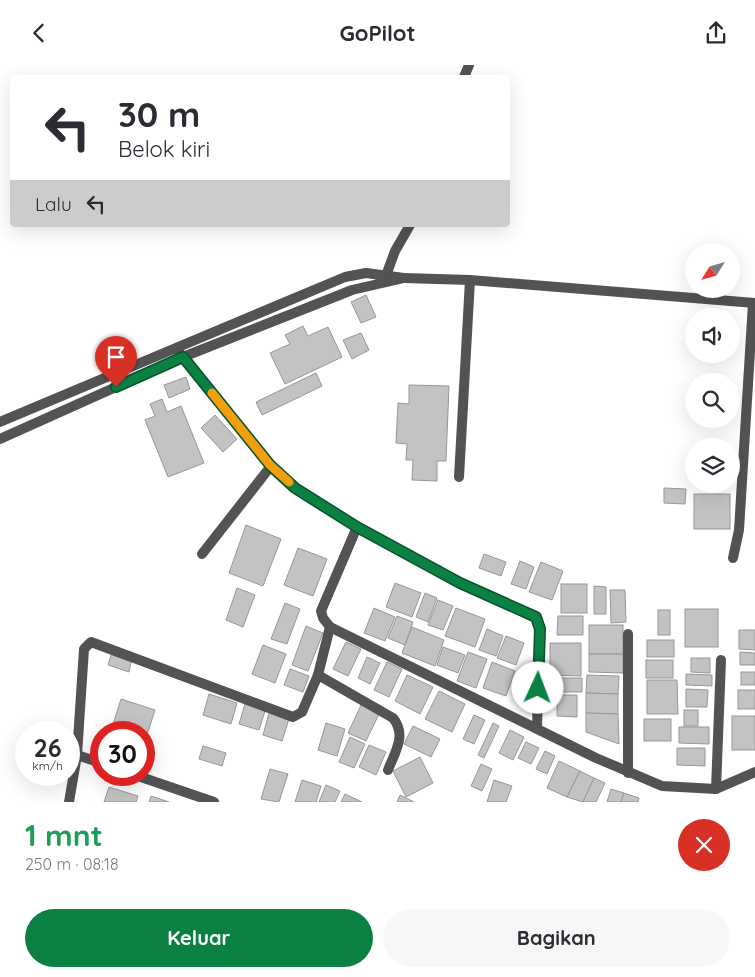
<!DOCTYPE html>
<html lang="id">
<meta charset="utf-8">
<style>
:root{--surface:#fff;--page:#f7f7f7;--text:#2b2b33;--muted:#7c7c81;--accent:#0b8043}
body{margin:0;font-family:Quicksand,sans-serif;background:var(--page);color:var(--text);height:100vh;display:flex;flex-direction:column;font-size:19px;white-space:nowrap}
*{box-sizing:border-box;margin:0}
p{font-size:16px;color:var(--muted)}
.icon{flex:none;width:28px;height:28px;fill:none;stroke:currentColor;stroke-width:2;stroke-linecap:round;stroke-linejoin:round}
.map{position:relative;height:737px;overflow:hidden}
.drawer{display:flex;flex-direction:column;background:var(--surface);flex:1}
.drawer>*{flex:none}
.hud{position:absolute;left:10px;top:10px;width:500px;height:152px;border-radius:5px;box-shadow:0 5px 20px #0002;background:#fff;color:var(--text);overflow:hidden}
.needle{width:32px;rotate:233deg}
.tools{position:absolute;left:685px;top:178px;display:grid;gap:10px}
.tools a{display:grid;place-items:center;width:55px;height:55px;border-radius:50%;background:var(--surface);box-shadow:0 5px 20px #0002;font-size:25px}
.speed{position:absolute;left:15px;top:656px;display:flex;gap:10px;font-size:25px;font-weight:700;text-align:center}
.speed>*{display:grid;place-content:center;width:65px;height:65px;border-radius:50%;background:var(--surface);box-shadow:0 5px 20px #0002;line-height:1}
.speed small{font-size:12px;font-weight:400}
.speed .limit{border:8px solid #d22;background:#fff;color:#111}
.pin{position:absolute;display:grid;place-items:center;width:42px;height:42px;color:#fff;margin:-51px -21px;border-radius:50% 50% 50% 0;rotate:-45deg;box-shadow:0 0 5px #0007}
.pin .icon{rotate:45deg}
.me{position:absolute;width:55px;margin:-28px;rotate:2deg;stroke-linejoin:round;filter:drop-shadow(0 0 4px #0008)}
.turn{display:flex;align-items:center;gap:18px;height:105px;padding:0 25px;font-size:22px}
.turn .icon{width:65px;height:65px;stroke-width:2.5}
.turn b{display:block;font-size:35px;line-height:42px}
.then{display:flex;align-items:center;height:48px;padding:0 25px;background:#0003;gap:10px;font-size:19px}
.round{display:grid;place-items:center;flex:none;width:52px;height:52px;border-radius:26px;background:var(--page)}
.headline{display:flex;align-items:center;justify-content:space-between;height:85px;padding:0 25px}
h1{font-size:30px;font-weight:800;line-height:38px;color:#1e9e55}
.cta{display:flex;gap:10px;margin-top:auto;padding:10px 25px}
.cta a{flex:1;height:58px;border-radius:30px;background:var(--accent);color:#fff;font-size:20px;font-weight:800;line-height:58px;text-align:center}
.cta a+a{background:var(--page);color:var(--text)}
header{display:flex;justify-content:space-between;align-items:center;height:65px;padding:0 25px;background:var(--surface);font-size:22px;font-weight:800}
.map>svg:first-child{display:block}
.building{fill:#c3c3c3;stroke:#979797}
.lines{fill:none;stroke-linecap:round;stroke-linejoin:round}
.lane{stroke:#535353;stroke-width:10}
.street{stroke:#535353;stroke-width:10}
.route-casing{stroke:#07532c;stroke-width:12}
.route{stroke:#0b8043;stroke-width:9}
.slow{stroke:#f59e0b;stroke-width:9}
</style>
<header><svg class="icon" aria-label="back" viewBox="0 0 24 24"><path d="M15 5l-7 7 7 7"/></svg>GoPilot<svg class="icon" aria-label="share" viewBox="0 0 24 24"><path d="M12 15V3M7 8l5-5 5 5M5 13v7h14v-7"/></svg></header>
<div class="map">
<svg width="755" height="737" viewBox="0 0 755 737">
<rect width="100%" height="100%" fill="#fff"/>
<g class="building">
<path d="M366,230L376,252L361,258L351,237Z"/>
<path d="M303,261L308,271L328,262L342,292L285,319L270,288L290,279L285,270Z"/>
<path d="M361,268L369,285L352,294L343,275Z"/>
<path d="M316,308L322,321L262,350L256,337Z"/>
<path d="M186,312L190,324L169,333L164,320Z"/>
<path d="M409,320L449,321L446,396H437V416L412,415L413,395H406L407,379L396,378L398,338L409,339Z"/>
<path d="M162,334L167,347L181,341L204,398L168,412L145,355L155,351L150,339Z"/>
<path d="M215,350L237,374L223,387L201,363Z"/>
<path d="M664,423L686,424L685,439L664,438Z"/>
<rect x="694" y="429" width="36" height="35"/>
<path d="M246,460L281,474L263,521L229,508Z"/>
<path d="M298,483L327,494L313,531L284,520Z"/>
<path d="M484,489L506,497L501,511L479,503Z"/>
<path d="M520,496L534,502L526,524L511,519Z"/>
<path d="M541,497L563,506L552,535L529,527Z"/>
<path d="M395,518L421,528L412,552L386,542Z"/>
<rect x="561" y="519" width="26" height="29"/>
<path d="M594,521L606,522V549H594Z"/>
<path d="M237,523L255,530L243,562L226,555Z"/>
<path d="M610,525H625L626,557L611,558Z"/>
<path d="M425,528L437,533L428,557L416,552Z"/>
<path d="M438,535L453,541L443,565L428,560Z"/>
<path d="M285,538L300,544L287,579L271,574Z"/>
<path d="M374,543L395,552L385,576L364,568Z"/>
<path d="M456,543L485,554L475,582L445,571Z"/>
<rect x="685" y="544" width="33" height="38"/>
<rect x="658" y="545" width="12" height="25"/>
<path d="M397,551L413,557L405,580L388,573Z"/>
<path d="M558,551H583V570H557Z"/>
<rect x="589" y="560" width="34" height="29"/>
<path d="M306,561L323,568L308,606L292,600Z"/>
<path d="M412,562L444,575L435,601L402,588Z"/>
<path d="M487,564L503,571L496,591L479,585Z"/>
<path d="M739,565H755V585L739,584Z"/>
<path d="M506,571L524,578L516,600L497,593Z"/>
<rect x="647" y="575" width="27" height="17"/>
<path d="M346,577L361,584L348,611L333,604Z"/>
<path d="M550,578H581V611L550,610Z"/>
<path d="M263,580L286,589L275,618L252,609Z"/>
<path d="M443,582L465,590L458,608L437,600Z"/>
<path d="M112,587L132,593L129,607L108,600Z"/>
<path d="M468,587L487,594L476,623L457,616Z"/>
<path d="M740,587L755,588V600H740Z"/>
<path d="M589,589H623V608L589,607Z"/>
<path d="M367,592L380,598L370,619L358,613Z"/>
<path d="M691,593H710V608L691,607Z"/>
<rect x="646" y="595" width="27" height="18"/>
<path d="M387,597L402,604L389,632L374,625Z"/>
<path d="M492,597L515,606L506,631L483,623Z"/>
<path d="M290,604L309,611L303,627L284,620Z"/>
<rect x="741" y="607" width="14" height="13"/>
<path d="M686,609L712,610V621L686,620Z"/>
<path d="M407,610L433,622L420,649L395,636Z"/>
<path d="M587,610L619,611L618,629L586,628Z"/>
<path d="M552,613H582V627H551Z"/>
<path d="M647,615H677L678,649H647Z"/>
<path d="M686,624L708,625L707,642H686Z"/>
<rect x="738" y="625" width="17" height="19"/>
<path d="M439,626L465,639L452,667L425,654Z"/>
<path d="M586,628L618,629V649L586,648Z"/>
<path d="M209,629L237,638L231,659L203,650Z"/>
<path d="M557,630H577V652L557,651Z"/>
<path d="M121,634L155,645L145,676L144,668L111,666Z"/>
<path d="M362,638L380,647L366,676L348,668Z"/>
<path d="M245,639L265,646L259,665L239,659Z"/>
<rect x="684" y="645" width="14" height="16"/>
<path d="M269,648L289,654L282,676L263,670Z"/>
<path d="M586,648L618,649L619,679L586,667Z"/>
<path d="M474,650L485,655L474,679L463,674Z"/>
<rect x="732" y="651" width="23" height="34"/>
<rect x="644" y="654" width="27" height="22"/>
<path d="M326,658L345,664L337,691L318,685Z"/>
<path d="M493,658L499,661L484,693L478,690Z"/>
<path d="M413,661L440,674L431,692L404,679Z"/>
<path d="M679,662H709V679L679,678Z"/>
<path d="M510,665L524,672L513,695L499,688Z"/>
<path d="M350,672L365,679L354,703L339,697Z"/>
<path d="M526,677L539,683L531,699L518,693Z"/>
<path d="M369,680L386,687L376,710L359,702Z"/>
<path d="M203,681L226,688L222,701L199,694Z"/>
<path d="M677,683H705V701L677,700Z"/>
<path d="M545,686L555,691L547,709L536,704Z"/>
<path d="M420,692L433,718L406,732L393,706Z"/>
<path d="M559,696L580,706L567,732L547,723Z"/>
<path d="M481,699L492,704L482,726L471,721Z"/>
<path d="M270,704L288,709L279,737L261,734Z"/>
<path d="M580,706L594,713L583,737L567,732Z"/>
<path d="M594,713L605,718L596,737H583Z"/>
<path d="M302,715L321,721L316,737H295Z"/>
<path d="M494,715L512,721L506,737H487Z"/>
<path d="M326,720L340,726L335,737H319Z"/>
<path d="M109,722L138,731L136,737H104Z"/>
<path d="M611,724L624,728L621,737H607Z"/>
<path d="M624,728L639,733L638,737H621Z"/>
<path d="M345,729L362,737H341Z"/>
<path d="M400,730L414,737H397Z"/>
<path d="M151,731L169,737H149Z"/>
</g>
<g class="lines">
<g class="lane">
<path d="M464,12L469,0"/>
<path d="M384,216L395,186L410,160"/>
</g>
<g class="street">
<path d="M404,213L470,215L755,238"/>
<path d="M179,287L271,401L295,423L357,462L460,518L536,553L540,564L537,662"/>
<path d="M0,357L345,212L366,208L404,213L352,225L183,292L0,374"/>
<path d="M459,412L470,215"/>
<path d="M202,489L271,401"/>
<path d="M733,493L739,465L753,238"/>
<path d="M330,562L323,553L321,546L357,462"/>
<path d="M628,569V708"/>
<path d="M77,690L101,698"/>
<path d="M388,705C395,687 407,670 393,653L318,610L330,562L596,693L662,721L716,724L755,707"/>
<path d="M135,710L214,737"/>
<path d="M716,724L721,595"/>
<path d="M69,737L77,690L84,584L91,577L293,652L302,647L318,610"/>
</g>
</g>
<g class="lines">
<defs>
<path id="route" d="M116,322L183,292L270,400L295,423L357,462L460,518L536,552L540,564L538,623"/>
</defs>
<use href="#route" class="route-casing"/>
<use href="#route" class="route"/>
<path class="slow" d="M212,328L270,400L289,417"/>
</g>
</svg>
<div class="tools">
<a><svg class="needle" viewBox="-14 -14 28 28"><path d="M0-13l5 13h-10z" fill="#e53935"/><path d="M0 13l5-13h-10z" fill="#7c7c81"/></svg></a>
<a><svg class="icon" aria-label="sound" viewBox="0 0 24 24"><path d="M4 9h4l5-4v14l-5-4H4zM17 9q2 3 0 6"/></svg></a>
<a><svg class="icon" aria-label="search" viewBox="0 0 24 24"><circle cx="10" cy="10" r="6"/><path d="M15 15l6 6"/></svg></a>
<a><svg class="icon" aria-label="layers" viewBox="0 0 24 24"><path d="M12 4l9 5-9 5-9-5zM3 14l9 5 9-5"/></svg></a>
</div>
<div class="speed"><div>26<small>km/h</small></div><div class="limit">30</div></div>
<div class="pin" style="left:116px;top:322px;background:#d93025"><svg class="icon" aria-label="arrive" viewBox="0 0 24 24"><path d="M6 21V4h12l-3 4 3 4H6"/></svg></div>
<svg class="me" style="left:538px;top:623px" viewBox="-20 -20 40 40"><circle r="19" fill="#fff"/><path d="M0-13L10 11 0 6-10 11z" fill="#0b8043"/></svg>
<div class="hud">
<div class="turn"><svg class="icon" aria-label="left" viewBox="0 0 24 24"><path d="M17 20v-9H6M10 6l-5 5 5 5"/></svg><div><b>30 m</b>Belok kiri</div></div>
<div class="then">Lalu<svg class="icon" aria-label="left" viewBox="0 0 24 24"><path d="M17 20v-9H6M10 6l-5 5 5 5"/></svg></div>
</div>
</div>
<section class="drawer">
<div class="headline"><div><h1>1 mnt</h1><p>250 m · 08:18</p></div><a class="round" style="background:#d93025;color:#fff"><svg class="icon" aria-label="close" viewBox="0 0 24 24"><path d="M6 6l12 12M18 6L6 18"/></svg></a></div>
<div class="cta"><a>Keluar</a><a>Bagikan</a></div>
</section>
